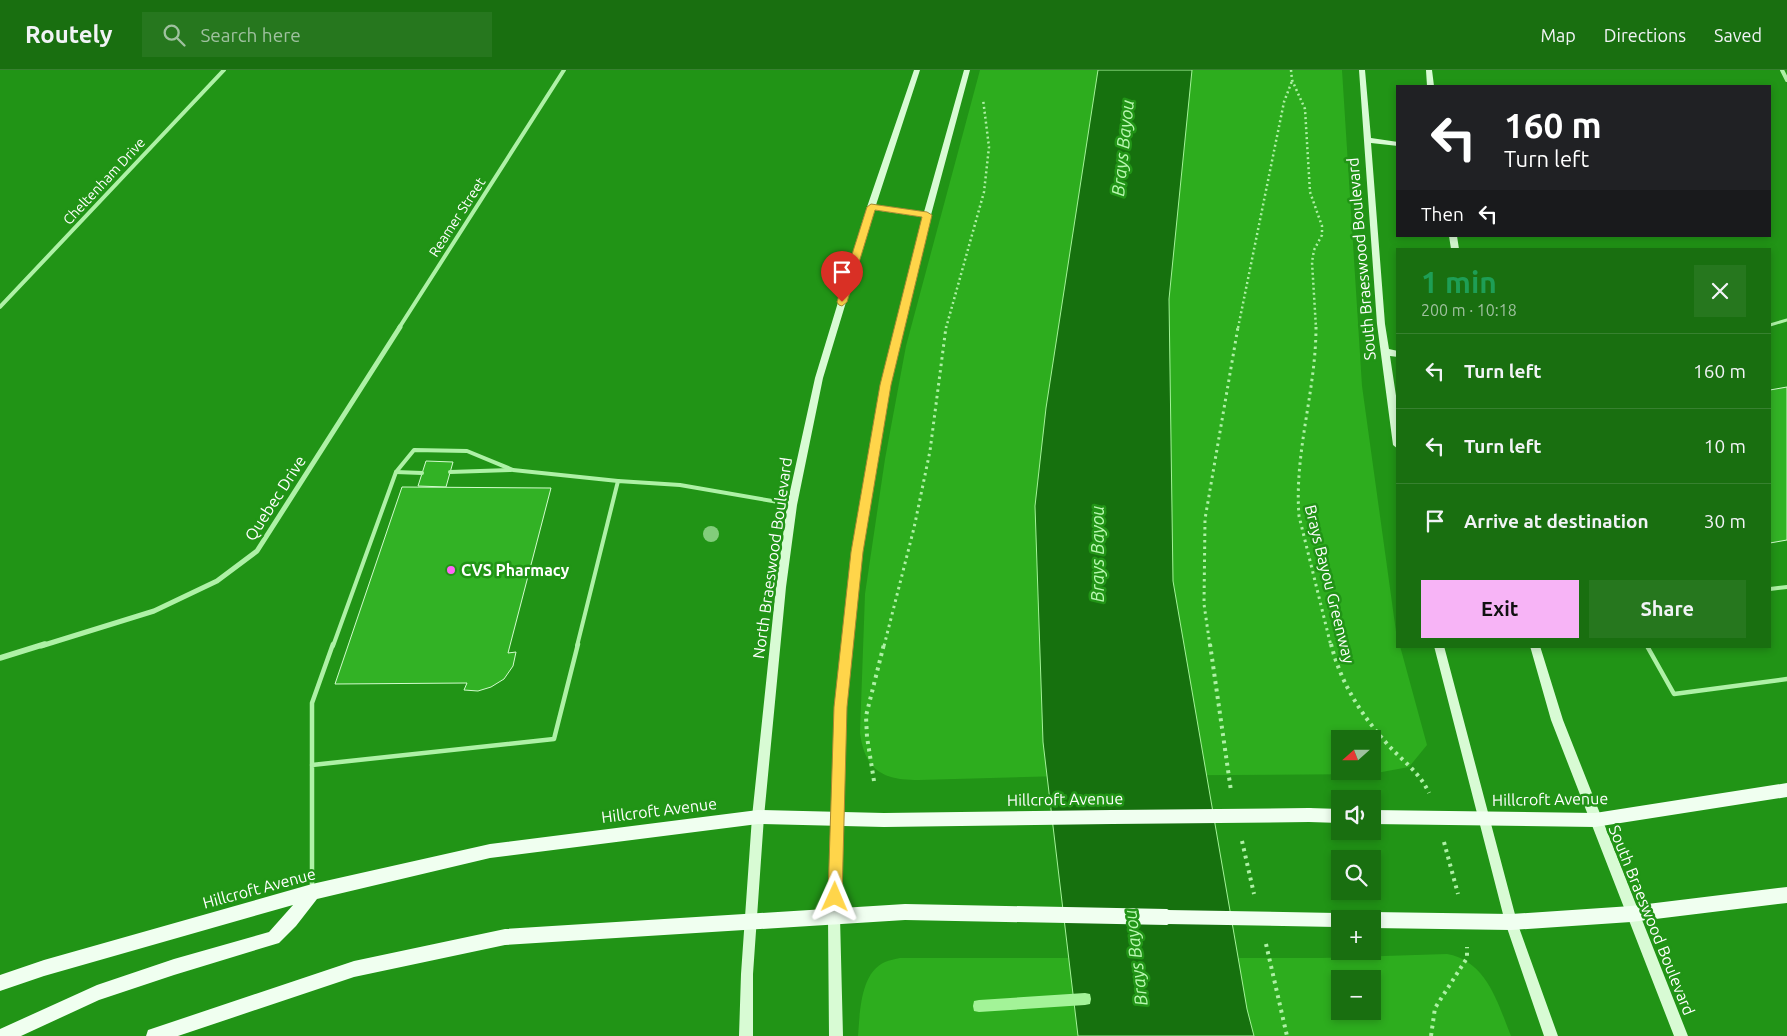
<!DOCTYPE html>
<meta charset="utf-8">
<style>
:root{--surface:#196f10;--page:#26771e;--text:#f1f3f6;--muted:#9fc19f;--line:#378130;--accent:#f7b4f6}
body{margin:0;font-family:Ubuntu,sans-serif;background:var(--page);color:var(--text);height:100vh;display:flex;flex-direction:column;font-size:19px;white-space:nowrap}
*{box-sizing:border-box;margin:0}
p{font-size:16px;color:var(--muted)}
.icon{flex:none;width:28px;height:28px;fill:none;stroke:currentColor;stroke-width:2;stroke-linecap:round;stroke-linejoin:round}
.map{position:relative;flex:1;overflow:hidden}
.panel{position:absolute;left:1396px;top:178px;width:375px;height:400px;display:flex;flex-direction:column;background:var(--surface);border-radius:0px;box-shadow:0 2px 8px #0003}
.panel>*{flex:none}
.guide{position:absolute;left:1396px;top:15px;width:375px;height:152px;border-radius:0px;box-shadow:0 2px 8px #0003;background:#202124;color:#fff;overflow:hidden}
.needle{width:32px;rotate:249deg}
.fabs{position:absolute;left:1331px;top:660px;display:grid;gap:10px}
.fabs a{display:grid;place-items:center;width:50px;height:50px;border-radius:0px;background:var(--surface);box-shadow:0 2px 8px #0003;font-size:25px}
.pin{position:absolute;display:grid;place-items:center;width:42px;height:42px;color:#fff;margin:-51px -21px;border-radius:50% 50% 50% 0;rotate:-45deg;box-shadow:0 0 5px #0007}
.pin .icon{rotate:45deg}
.me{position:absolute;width:55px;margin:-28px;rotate:1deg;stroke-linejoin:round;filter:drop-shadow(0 0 4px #0008)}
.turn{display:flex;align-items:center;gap:18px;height:105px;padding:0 25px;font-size:22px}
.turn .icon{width:65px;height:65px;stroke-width:2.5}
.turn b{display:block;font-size:35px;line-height:42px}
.then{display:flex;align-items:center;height:48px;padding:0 25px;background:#0003;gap:10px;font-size:19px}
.round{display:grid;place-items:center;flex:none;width:52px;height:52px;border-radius:0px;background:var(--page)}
.overview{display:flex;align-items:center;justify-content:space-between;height:85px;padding:0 25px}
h1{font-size:30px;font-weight:600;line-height:38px;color:#1e9e55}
.button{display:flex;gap:10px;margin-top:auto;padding:10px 25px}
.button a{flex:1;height:58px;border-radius:0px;background:var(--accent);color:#111;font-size:20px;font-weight:600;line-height:58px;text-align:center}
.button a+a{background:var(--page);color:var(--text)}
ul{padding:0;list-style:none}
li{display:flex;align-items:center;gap:15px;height:75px;padding:0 25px;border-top:1px solid var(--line)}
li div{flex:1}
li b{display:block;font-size:19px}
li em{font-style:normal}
header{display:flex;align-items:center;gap:30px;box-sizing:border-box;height:70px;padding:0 25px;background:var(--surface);border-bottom:1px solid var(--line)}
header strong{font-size:24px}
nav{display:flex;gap:28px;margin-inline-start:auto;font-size:18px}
.search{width:350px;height:45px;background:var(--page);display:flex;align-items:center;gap:12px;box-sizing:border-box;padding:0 18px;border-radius:0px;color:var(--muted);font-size:19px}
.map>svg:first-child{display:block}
.green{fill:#2dad1e;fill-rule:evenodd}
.water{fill:#16710e;stroke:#a3f398}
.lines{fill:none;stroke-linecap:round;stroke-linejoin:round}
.stream{fill:#a3f398;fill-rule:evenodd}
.building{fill:#32b225;stroke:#d2fccd}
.path-far2{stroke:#aef1a6;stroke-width:2.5;stroke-dasharray:2 3;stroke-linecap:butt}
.path-far1{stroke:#aef1a6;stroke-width:3;stroke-dasharray:2.5 4;stroke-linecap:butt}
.path{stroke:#aef1a6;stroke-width:4;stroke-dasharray:3 4.5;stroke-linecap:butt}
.service-far2{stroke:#aef1a6;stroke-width:3}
.service-far1{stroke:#aef1a6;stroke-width:4}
.service{stroke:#aef1a6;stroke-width:4.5}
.minor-far2{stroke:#aef1a6;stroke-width:4}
.minor-far1{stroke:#aef1a6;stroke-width:5}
.minor{stroke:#aef1a6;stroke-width:5.5}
.secondary{fill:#d8fbd4;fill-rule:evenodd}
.primary{fill:#f0fff0;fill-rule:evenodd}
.primary-bridge{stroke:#f0fff0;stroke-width:14}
.tree{fill:#82cd7b}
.route{fill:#ffd54a;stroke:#a68a30}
.poi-dot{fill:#ff66f6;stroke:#219416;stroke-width:2}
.labels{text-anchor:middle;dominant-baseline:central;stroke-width:5;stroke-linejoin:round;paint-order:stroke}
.far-street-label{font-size:14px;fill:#fff;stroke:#219416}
.street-label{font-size:16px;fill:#fff;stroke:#219416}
.poi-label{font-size:16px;font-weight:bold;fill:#fff;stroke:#219416;text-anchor:start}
.water-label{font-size:18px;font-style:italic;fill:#baf8b2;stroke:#219416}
</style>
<header>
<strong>Routely</strong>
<div class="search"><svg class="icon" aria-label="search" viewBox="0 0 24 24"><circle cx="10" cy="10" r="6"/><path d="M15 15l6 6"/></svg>Search here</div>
<nav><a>Map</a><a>Directions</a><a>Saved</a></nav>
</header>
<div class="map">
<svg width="1787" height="966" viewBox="0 0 1787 966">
<rect width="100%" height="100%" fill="#219416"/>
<g class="green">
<path d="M980,0H1342L1362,316L1398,576H1400L1427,675L1409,697L1371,704L1062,706L919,710C883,710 865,701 860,663L865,524L885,389L906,276ZM1340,669H1372V701H1340Z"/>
<path d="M1447,884C1487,891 1498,934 1511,966H858C860,943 860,903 885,892C889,890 896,889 900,888H1321ZM1340,909H1372V941H1340Z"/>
</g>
<path class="water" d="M1098,0H1192L1169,229L1173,511L1247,939L1254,966H1078L1043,672L1035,436L1046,338Z"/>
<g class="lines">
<path class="stream" d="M1085,923L1090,924L1091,929L1090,934L1085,935L979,942L974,941L973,936L974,931L979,930Z"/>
</g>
<g class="building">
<path d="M1787,317V470L1770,473V320Z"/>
<path d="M426,391L453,392L446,417L418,416Z"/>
<path d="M402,417L551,418L508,583L516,582L513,596L504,609L491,617L478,621L464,620L467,613L335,614Z"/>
</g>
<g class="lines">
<g class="path-far2">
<path d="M1291,0L1292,10L1305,39L1310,122L1322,156V165L1314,180L1312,192L1316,258"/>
<path d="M946,258L984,122L989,77L983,29"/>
<path d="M1238,258L1284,32L1292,11"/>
</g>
<g class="path-far1">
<path d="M1316,257C1316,321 1294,382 1299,446L1331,576"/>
<path d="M884,576L914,458L930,381L946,257"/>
<path d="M1210,576L1204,534L1205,449L1238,257"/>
</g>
<g class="path">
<path d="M1210,574L1231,721"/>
<path d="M1331,574C1341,614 1362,646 1389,676C1404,692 1420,703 1429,723"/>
<path d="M874,711L867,667L866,646L884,574"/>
<path d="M1242,771L1254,824"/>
<path d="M1444,772L1458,824"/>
<path d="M1266,874L1287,966"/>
<path d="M1431,966L1435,938L1467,888V877"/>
</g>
<path class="service-far2" d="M1770,255L1787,250"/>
<g class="service-far1">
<path d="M396,402L422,403"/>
<path d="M450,402L511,400"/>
<path d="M1770,519L1787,517"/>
<path d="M333,576L396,402L414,380L467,381L513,400L618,411"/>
<path d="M577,576L618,411L680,415L790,434"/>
</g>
<g class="service">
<path d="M1647,576L1674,624L1787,609"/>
<path d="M312,695V633L333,574"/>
<path d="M312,818V695L554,669L578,574"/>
</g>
<g class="minor-far2">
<path d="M1782,0L1787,10"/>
<path d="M0,237L224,0"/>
<path d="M399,258L564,0"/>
</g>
<path class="minor-far1" d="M41,576L154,541L217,511L257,481L400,257"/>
<path class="minor" d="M0,588L45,574"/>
<g class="secondary">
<path d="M914,0H920L876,135L924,142L964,0H970L931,145L890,315L862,482L845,637L840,847L843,966H829L828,847L835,637L852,482L882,315L923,147L874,140L823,308L797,435L786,517L764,747L753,904V966H739L741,904L752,747L776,517L787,435L815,308L867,137Z"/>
<path d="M1359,0H1365L1371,68L1398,72V76L1371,73L1385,254L1389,279L1398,281V287L1390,286L1398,339V379L1393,375L1377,254Z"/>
<path d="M1426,0H1432L1434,16H1427Z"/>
<path d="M1449,166H1457L1459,179H1451Z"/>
<path d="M1434,576H1444L1517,852L1558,966H1544L1505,852Z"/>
<path d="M1530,576H1540L1563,650L1688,966H1674L1551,650Z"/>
</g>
<g class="primary">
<path d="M1787,713V727L1595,757L1372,754V740L1595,743Z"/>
<path d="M1309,738L1340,739V753L1309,752L1304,750L1302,745L1304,740Z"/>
<path d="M758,740L884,743L1112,740L1117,742L1119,747L1117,752L1112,754L884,757L758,754L490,788L317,829L296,856L279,873L174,905L99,930L21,966H0V959L97,915L174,889L269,862L293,835L44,906L0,921V905L44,890L312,814L490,774Z"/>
<path d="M1787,817V833L1631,852L1511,860L1372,858V849H1365L1367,845L1372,842L1511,844L1631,836Z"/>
<path d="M905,834L1167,839L1172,842L1175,847L1172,852L1167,855L905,850L505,875L354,907L178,966H146L148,960L154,958L354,891L505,859Z"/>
</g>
<g class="primary-bridge">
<path d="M1112,747L1309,745"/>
<path d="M1167,847L1336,850"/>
</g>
</g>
<circle class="tree" cx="711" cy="464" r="8"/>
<path class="route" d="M871,134L927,142L932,145L891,315L863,482L847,637L842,827L840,832L835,834L830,832L828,827L834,637L851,482L880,315L922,147L875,140L847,232L842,236L839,235L837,232L867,137Z"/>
<circle class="poi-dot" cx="451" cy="500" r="5"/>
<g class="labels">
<g class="far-street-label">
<text transform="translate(104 111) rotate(-47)">Cheltenham Drive</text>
<text transform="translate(457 147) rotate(-57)">Reamer Street</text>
</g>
<g class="street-label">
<text transform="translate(1361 189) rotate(-95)">South Braeswood Boulevard</text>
<text transform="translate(275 428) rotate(-57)">Quebec Drive</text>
<text transform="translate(772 488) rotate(-82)">North Braeswood Boulevard</text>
<text transform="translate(1330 514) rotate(76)">Brays Bayou Greenway</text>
<text transform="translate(1065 729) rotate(-1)">Hillcroft Avenue</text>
<text transform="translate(1550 729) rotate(-1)">Hillcroft Avenue</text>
<text transform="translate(659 740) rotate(-7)">Hillcroft Avenue</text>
<text transform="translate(259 818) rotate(-15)">Hillcroft Avenue</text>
<text transform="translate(1652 850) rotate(68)">South Braeswood Boulevard</text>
</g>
<g class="poi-label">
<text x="461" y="500">CVS Pharmacy</text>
</g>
<g class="water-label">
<text transform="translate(1122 78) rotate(-84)">Brays Bayou</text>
<text transform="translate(1097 484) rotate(-90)">Brays Bayou</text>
<text transform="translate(1135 888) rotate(-97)">Brays Bayou</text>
</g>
</g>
</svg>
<div class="fabs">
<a><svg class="needle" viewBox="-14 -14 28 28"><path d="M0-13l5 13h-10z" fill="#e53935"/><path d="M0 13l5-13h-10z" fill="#9fc19f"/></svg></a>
<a><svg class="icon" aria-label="sound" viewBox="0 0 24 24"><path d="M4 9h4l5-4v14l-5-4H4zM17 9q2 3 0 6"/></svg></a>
<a><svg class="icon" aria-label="search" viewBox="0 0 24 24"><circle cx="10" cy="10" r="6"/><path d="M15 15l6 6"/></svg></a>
<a>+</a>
<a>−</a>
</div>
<div class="pin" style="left:842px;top:232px;background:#d93025"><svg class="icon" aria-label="arrive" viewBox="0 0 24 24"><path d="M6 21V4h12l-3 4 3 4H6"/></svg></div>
<svg class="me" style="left:835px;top:827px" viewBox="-20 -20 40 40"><path d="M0-17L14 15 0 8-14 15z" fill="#ffd54a" stroke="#fff" stroke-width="4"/></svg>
<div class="guide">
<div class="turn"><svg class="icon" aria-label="left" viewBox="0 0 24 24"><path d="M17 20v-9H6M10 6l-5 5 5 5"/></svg><div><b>160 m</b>Turn left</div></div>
<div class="then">Then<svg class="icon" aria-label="left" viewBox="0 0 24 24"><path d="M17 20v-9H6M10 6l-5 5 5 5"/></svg></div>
</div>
<section class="panel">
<div class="overview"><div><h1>1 min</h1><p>200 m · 10:18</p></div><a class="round"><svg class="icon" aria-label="close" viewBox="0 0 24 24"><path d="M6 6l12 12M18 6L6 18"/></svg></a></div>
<ul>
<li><svg class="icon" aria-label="left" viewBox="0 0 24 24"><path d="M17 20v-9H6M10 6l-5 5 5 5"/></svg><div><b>Turn left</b></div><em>160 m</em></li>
<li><svg class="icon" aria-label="left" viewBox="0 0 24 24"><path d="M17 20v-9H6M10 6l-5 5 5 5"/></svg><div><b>Turn left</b></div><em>10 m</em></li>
<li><svg class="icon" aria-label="arrive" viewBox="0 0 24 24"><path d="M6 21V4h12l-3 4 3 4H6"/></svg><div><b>Arrive at destination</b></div><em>30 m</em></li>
</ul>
<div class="button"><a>Exit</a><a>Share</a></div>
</section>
</div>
